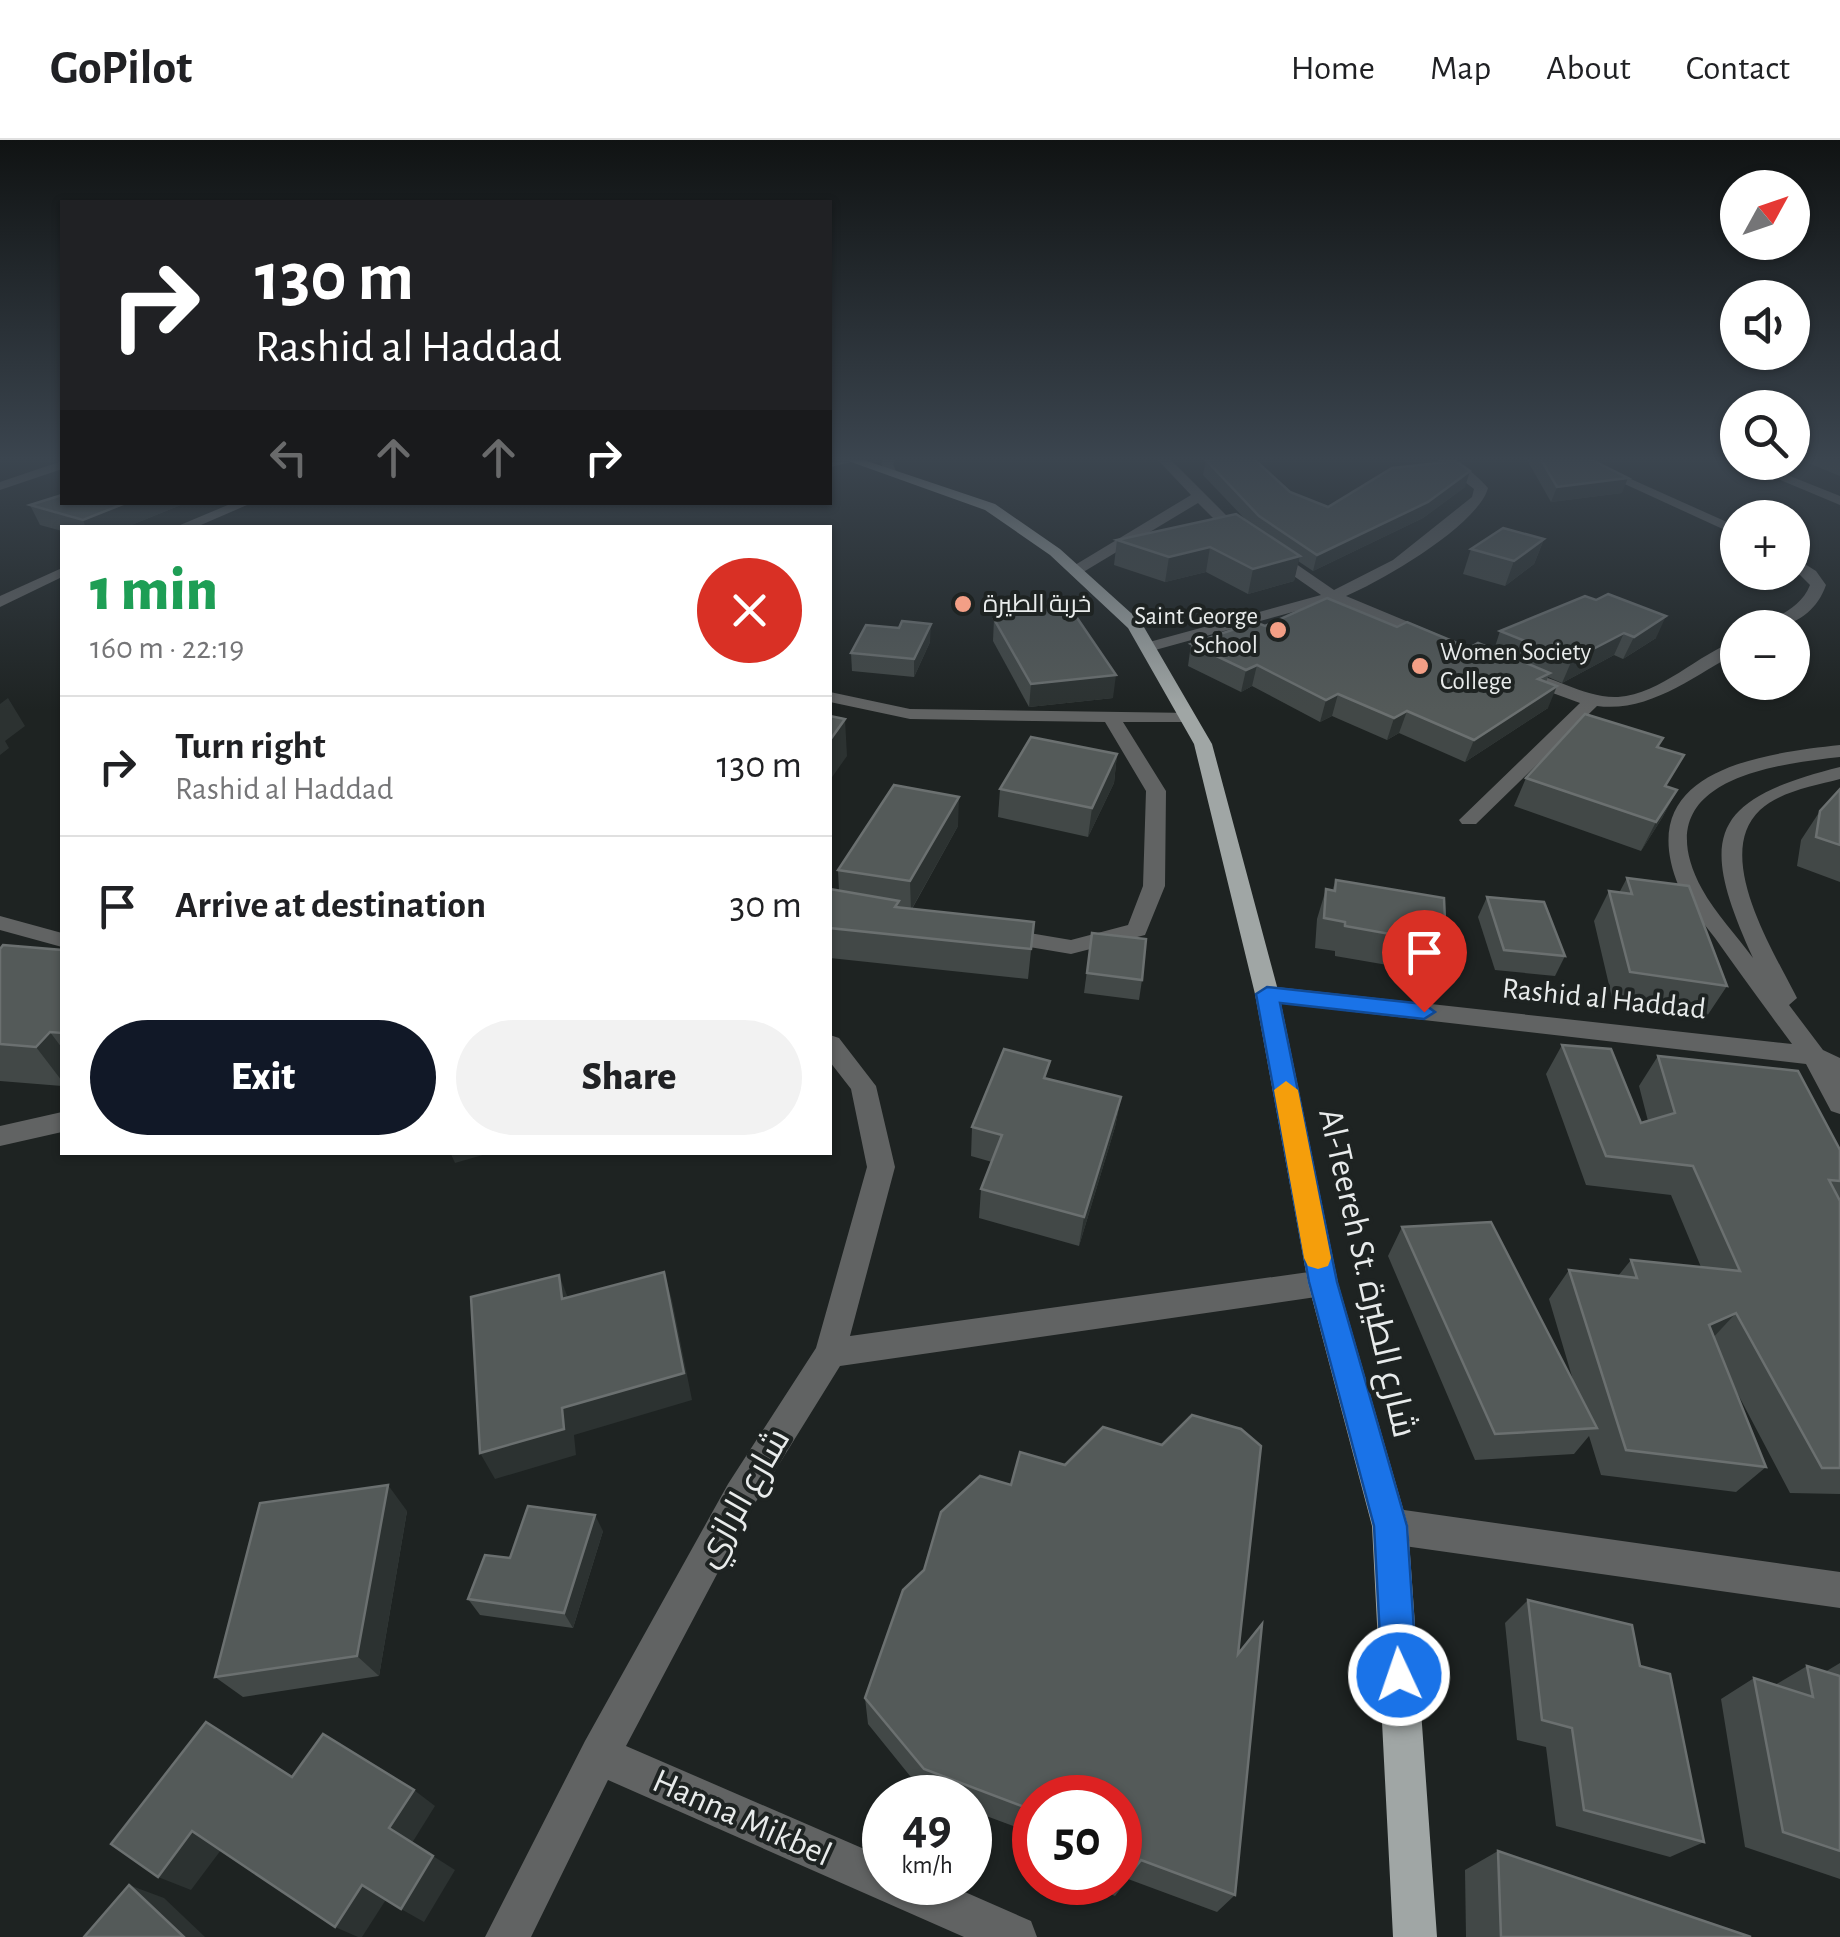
<!DOCTYPE html>
<meta charset="utf-8">
<style>
:root{--surface:#fff;--page:#f2f2f2;--text:#202124;--muted:#757577;--line:#e0e0e0;--accent:#111827}
body{margin:0;font-family:"Alegreya Sans",Cairo,sans-serif;background:var(--page);color:var(--text);height:100vh;display:flex;flex-direction:column;font-size:38px;white-space:nowrap}
*{box-sizing:border-box;margin:0}
p{font-size:32px;color:var(--muted)}
.icon{flex:none;width:55px;height:55px;fill:none;stroke:currentColor;stroke-width:2;stroke-linecap:round;stroke-linejoin:round}
.map{position:relative;flex:1;overflow:hidden}
.panel{position:absolute;left:60px;top:385px;width:772px;height:630px;display:flex;flex-direction:column;background:var(--surface);border-radius:0px;box-shadow:0 2px 8px #0004}
.panel>*{flex:none}
.guide{position:absolute;left:60px;top:60px;width:772px;height:305px;border-radius:0px;box-shadow:0 2px 8px #0004;background:#202124;color:#fff;overflow:hidden}
.needle{width:65px;rotate:50deg}
.buttons{position:absolute;left:1720px;top:30px;display:grid;gap:20px}
.buttons a{display:grid;place-items:center;width:90px;height:90px;border-radius:50%;background:var(--surface);box-shadow:0 2px 8px #0004;font-size:50px}
.speed{position:absolute;left:862px;top:1635px;display:flex;gap:20px;font-size:50px;font-weight:700;text-align:center}
.speed>*{display:grid;place-content:center;width:130px;height:130px;border-radius:50%;background:var(--surface);box-shadow:0 2px 8px #0004;line-height:1}
.speed small{font-size:25px;font-weight:400}
.speed .limit{border:15px solid #d22;background:#fff;color:#111}
.pin{position:absolute;display:grid;place-items:center;width:85px;height:85px;color:#fff;margin:-102px -42px;border-radius:50% 50% 50% 0;rotate:-45deg;box-shadow:0 0 10px #0007}
.pin .icon{rotate:45deg}
.me{position:absolute;width:110px;margin:-55px;rotate:357deg;stroke-linejoin:round;filter:drop-shadow(0 0 8px #0008)}
.turn{display:flex;align-items:center;gap:35px;height:210px;padding:0 30px;font-size:45px}
.turn .icon{width:130px;height:130px;stroke-width:2.5}
.turn b{display:block;font-size:70px;line-height:85px}
.lanes{display:flex;align-items:center;height:95px;padding:0 30px;background:#0003;justify-content:center;gap:50px;direction:ltr}
.lanes .off{opacity:.35}
.round{display:grid;place-items:center;flex:none;width:105px;height:105px;border-radius:52px;background:var(--page)}
.overview{display:flex;align-items:center;justify-content:space-between;height:170px;padding:0 30px}
h1{font-size:60px;font-weight:800;line-height:75px;color:#1e9e55}
.primary-button{display:flex;gap:20px;margin-top:auto;padding:20px 30px}
.primary-button a{flex:1;height:115px;border-radius:60px;background:var(--accent);color:#fff;font-size:40px;font-weight:800;line-height:115px;text-align:center}
.primary-button a+a{background:var(--page);color:var(--text)}
ul{padding:0;list-style:none}
li{display:flex;align-items:center;gap:30px;height:140px;padding:0 30px;border-top:2px solid var(--line)}
li div{flex:1}
li b{display:block;font-size:38px}
li em{font-style:normal}
header{display:flex;align-items:center;gap:60px;box-sizing:border-box;height:140px;padding:0 50px;background:var(--surface);border-bottom:2px solid var(--line)}
header strong{font-size:48px}
nav{display:flex;gap:55px;margin-inline-start:auto;font-size:35px}
.map>svg:first-child{display:block}
.lines{fill:none;stroke-linecap:round;stroke-linejoin:round}
.minor{fill:#616363;fill-rule:evenodd}
.major{fill:#a0a6a5;fill-rule:evenodd}
.wall{fill:#424847}
.shaded-wall{fill:#2c3231}
.building{fill:#545a59;stroke:#6b7070;stroke-width:2.5}
.route{fill:#1a73e8;stroke:#114b97;stroke-width:2.5}
.slow{fill:#f59e0b}
.poi-dot{fill:#f39f86;stroke:#1e2322;stroke-width:4}
.labels{text-anchor:middle;dominant-baseline:central;stroke-width:8;stroke-linejoin:round;paint-order:stroke}
.far-poi-label{font-size:25px;fill:#e8ebeb;stroke:#1e2322;text-anchor:start}
.street-label{font-size:30px;fill:#e8ebeb;stroke:#1e2322}
.near-street-label{font-size:35px;fill:#e8ebeb;stroke:#1e2322}
</style>
<header>
<strong>GoPilot</strong>
<nav><a>Home</a><a>Map</a><a>About</a><a>Contact</a></nav>
</header>
<div class="map">
<svg width="1840" height="1797" viewBox="0 0 1840 1797">
<rect width="100%" height="100%" fill="#1e2322"/>
<g class="lines">
<g class="minor">
<path d="M869,318L830,327V319Z"/>
<path d="M884,318H896L893,324L898,336H890L881,324Z"/>
<path d="M1156,318H1169L1229,378L1334,450L1393,420L1472,357L1474,349L1434,318C1457,318 1473,331 1488,348C1478,385 1382,441 1346,456L1435,493V499H1423L1333,461L1148,512L1140,507L1142,504L1321,455L1219,384L1198,363L1080,434H1070V428L1191,355Z"/>
<path d="M1568,318H1584L1738,387V396Z"/>
<path d="M62,321V329L0,350V342Z"/>
<path d="M1737,322H1755L1840,356V365Z"/>
<path d="M235,362H254L194,388H173Z"/>
<path d="M1792,416L1816,431L1826,445C1816,474 1791,488 1762,488C1780,473 1801,468 1810,445L1792,427Z"/>
<path d="M62,428V437L0,467V456Z"/>
<path d="M1738,500V512C1694,536 1649,573 1597,566L1476,684H1462L1459,680L1580,563L1520,541V533C1545,530 1583,559 1618,557C1662,554 1697,514 1738,500Z"/>
<path d="M830,552L910,569L1193,573V581L1187,582H1123L1166,651L1165,746L1145,795L1071,814L999,802L988,795L999,788L1071,800L1128,785L1143,746L1146,651L1105,582L910,579L830,562Z"/>
<path d="M1840,605V617C1767,625 1644,642 1702,749C1715,773 1737,796 1753,818C1698,697 1708,660 1840,627V639C1814,646 1781,651 1760,670C1712,715 1774,812 1797,858L1789,865L1823,910L1840,918V974L1831,971L1806,924L1267,862L1255,854L1267,846L1792,904C1766,869 1740,833 1715,798C1703,782 1687,765 1679,747C1631,631 1758,614 1840,605Z"/>
<path d="M0,776L62,793V807L0,790Z"/>
<path d="M830,895L839,898L876,946L895,1027L850,1196L1323,1130L1334,1134L1338,1143L1334,1152L1323,1156L840,1226L752,1368L626,1606L885,1718V1742H942L1031,1781L1037,1797H964L608,1640L531,1797H485L585,1601L728,1344L816,1208L867,1027L851,949L830,922Z"/>
<path d="M62,972V992L0,1006V986Z"/>
<path d="M1390,1368L1840,1432V1468L1390,1404L1377,1399L1372,1386L1377,1373Z"/>
</g>
<path class="major" d="M840,318H858L995,364L1060,409L1141,482L1212,604L1279,854L1338,1143L1408,1386L1437,1797H1393L1372,1386L1308,1143L1255,854L1194,604L1128,488L1050,415L985,370Z"/>
</g>
<g class="wall">
<path d="M1526,318H1588L1622,353L1551,362Z"/>
<path d="M1796,318H1840V336Z"/>
<path d="M1206,320L1328,367L1465,347L1423,378L1313,431L1298,421L1294,441L1248,454L1206,432L1165,442L1114,425L1117,400L1244,378L1203,335Z"/>
<path d="M62,362H188L124,388H62V391L40,385L30,365Z"/>
<path d="M1544,399L1534,424L1505,446L1463,434L1471,409Z"/>
<path d="M1585,456L1656,498L1623,519L1614,515L1562,543L1548,537L1546,542L1548,568L1465,622L1399,593L1387,600L1332,576L1320,582L1252,546L1241,552L1188,526L1191,504L1265,486L1397,487L1469,508L1494,510L1500,491Z"/>
<path d="M994,479L1113,558L1029,567L993,501Z"/>
<path d="M930,502L914,537L852,531L851,513Z"/>
<path d="M1658,607L1667,646L1677,650L1662,678L1641,711L1514,666L1526,638Z"/>
<path d="M1117,614L1114,643L1088,697L998,677L1000,649Z"/>
<path d="M1840,649V742L1797,726L1801,700L1820,671Z"/>
<path d="M958,686L912,769L1034,782L1028,839L830,818V749L839,751L838,730Z"/>
<path d="M1627,738L1727,846L1707,876L1613,862L1594,781L1609,751L1619,753Z"/>
<path d="M1336,740L1446,804L1434,833L1335,816V811L1315,808L1317,779L1326,749L1332,751Z"/>
<path d="M1487,757L1565,816L1555,836L1495,830L1478,777Z"/>
<path d="M1092,793L1142,840L1139,860L1084,853Z"/>
<path d="M0,809L62,810V946L0,941Z"/>
<path d="M1562,905L1641,983L1648,981L1639,946L1658,916L1840,1010V1354L1790,1353L1732,1243L1766,1327L1736,1352L1601,1335L1589,1296L1574,1314L1475,1320L1388,1116L1402,1087L1573,1240L1549,1159L1569,1130L1618,1136L1631,1120L1701,1127L1671,1055L1586,1045L1546,934Z"/>
<path d="M1048,939L1121,957L1115,987L1079,1106L979,1078L981,1049L992,1022L971,1016L972,987Z"/>
<path d="M1065,1325L1238,1514L1235,1755L1217,1772L1128,1739L1115,1756L1082,1742H1120V1658H1035V1694L970,1670V1658H937L923,1652L868,1584L865,1558L1011,1345Z"/>
<path d="M407,1371L379,1536L243,1557L215,1537Z"/>
<path d="M603,1391L573,1488L480,1475L468,1459L510,1418Z"/>
<path d="M1528,1460L1640,1526L1704,1702L1670,1717L1556,1686L1546,1607L1517,1600L1505,1483Z"/>
<path d="M1840,1523V1739L1745,1707L1721,1559L1754,1538L1775,1545L1807,1526L1825,1532Z"/>
<path d="M1498,1711L1751,1797H1466L1465,1730Z"/>
</g>
<g class="shaded-wall">
<path d="M1470,331L1465,347L1423,378L1313,431L1317,415Z"/>
<path d="M1628,338L1622,353L1551,362L1557,347Z"/>
<path d="M128,362H188L124,388H86L83,380Z"/>
<path d="M1544,399L1534,424L1505,446L1514,421Z"/>
<path d="M1210,407L1206,432L1165,442L1169,417Z"/>
<path d="M1300,416L1294,441L1248,454L1253,429Z"/>
<path d="M1666,476L1656,498L1623,519L1634,497Z"/>
<path d="M931,484L930,502L914,537V519Z"/>
<path d="M1624,493L1614,515L1562,543L1572,520Z"/>
<path d="M1257,525L1252,546L1241,552L1246,530Z"/>
<path d="M1116,535L1113,558L1029,567L1031,544Z"/>
<path d="M1557,546L1548,568L1465,622L1474,600Z"/>
<path d="M1338,554L1332,576L1320,582L1326,560Z"/>
<path d="M8,558L25,586L5,601L9,608L0,615V564Z"/>
<path d="M1407,571L1399,593L1387,600L1394,578Z"/>
<path d="M845,579L847,616L830,640V600Z"/>
<path d="M1117,614L1114,643L1088,697L1092,668Z"/>
<path d="M1677,650L1662,678L1641,711L1656,682Z"/>
<path d="M959,657L958,686L911,770L910,741Z"/>
<path d="M50,892L62,908V941L36,907Z"/>
<path d="M1121,957L1115,987L1079,1106L1084,1077Z"/>
<path d="M450,1012H493L455,1023Z"/>
<path d="M664,1132L672,1160L692,1260L574,1295L576,1315L495,1339L480,1313L562,1268Z"/>
<path d="M559,1135L570,1163L562,1159Z"/>
<path d="M1736,1173L1710,1201L1709,1185Z"/>
<path d="M388,1345L407,1371L379,1536L357,1516Z"/>
<path d="M595,1375L603,1391L573,1488L564,1473Z"/>
<path d="M414,1650L435,1666L412,1703L389,1688Z"/>
<path d="M192,1691L224,1706L191,1750L158,1737Z"/>
<path d="M433,1716L455,1730L424,1782L401,1769Z"/>
<path d="M129,1745L164,1758L205,1797H184Z"/>
<path d="M362,1745L387,1758L362,1797H358L335,1787Z"/>
</g>
<g class="building">
<path d="M1229,318H1253L1290,352L1328,367L1392,328L1456,321L1470,331L1428,362L1317,415L1259,376L1206,320Z"/>
<path d="M1540,318H1588L1628,338L1557,347Z"/>
<path d="M62,355V362H128L83,380L30,365Z"/>
<path d="M1236,374L1300,416L1253,429L1210,407L1169,417L1117,400Z"/>
<path d="M1503,388L1544,399L1514,421L1471,409Z"/>
<path d="M1608,454L1666,476L1634,497L1624,493L1572,520L1500,491L1585,456L1596,460Z"/>
<path d="M1327,458L1397,487L1407,482L1469,508L1478,503L1550,533L1538,539L1557,546L1474,600L1407,571L1394,578L1338,554L1326,560L1257,525L1246,530L1191,504L1255,482L1265,486Z"/>
<path d="M1056,461L1071,469L1116,535L1031,544L994,479Z"/>
<path d="M902,481L931,484L914,519L851,513L866,485L899,488Z"/>
<path d="M1585,574L1663,598L1657,607L1684,615L1665,646L1677,650L1656,682L1526,638Z"/>
<path d="M830,576L845,579L830,600Z"/>
<path d="M1031,597L1117,614L1092,668L1000,649Z"/>
<path d="M894,645L959,657L910,741L838,730Z"/>
<path d="M1840,649V705L1816,697L1820,671Z"/>
<path d="M1627,738L1689,746L1727,846L1630,832L1609,751L1632,754Z"/>
<path d="M1336,740L1444,758L1446,804L1345,786V782L1324,778L1326,749L1335,751Z"/>
<path d="M830,749L899,761L895,767L1034,782L1031,809L830,788Z"/>
<path d="M1487,757L1544,762L1565,816L1504,810Z"/>
<path d="M1092,793L1146,799L1142,840L1087,833Z"/>
<path d="M3,805L62,810V893L50,892L36,907L0,904V809Z"/>
<path d="M1562,905L1611,909L1641,983L1675,973L1658,916L1798,931L1840,1010V1041L1829,1040L1840,1061V1328H1822L1736,1173L1709,1185L1766,1327L1626,1310L1569,1130L1637,1138L1631,1120L1740,1131L1693,1026L1606,1016Z"/>
<path d="M1004,909L1050,921L1044,938L1121,957L1084,1077L981,1049L1002,995L972,987Z"/>
<path d="M1491,1082L1597,1288L1495,1294L1402,1087Z"/>
<path d="M664,1132L684,1233L562,1268L564,1289L480,1313L471,1157L559,1135L562,1159Z"/>
<path d="M1192,1275L1241,1289L1261,1306L1238,1514L1262,1484L1235,1755L1141,1720L1127,1738L1120,1735V1658H1035V1671L924,1629L865,1558L903,1450L924,1430L941,1372L980,1336L1011,1345L1020,1312L1065,1325L1103,1287L1162,1305Z"/>
<path d="M388,1345L357,1516L215,1537L260,1363Z"/>
<path d="M528,1366L595,1375L564,1473L468,1459L485,1415L510,1418Z"/>
<path d="M1528,1460L1632,1485L1640,1526L1670,1534L1704,1702L1584,1670L1572,1588L1542,1580Z"/>
<path d="M1807,1526L1840,1536V1711L1783,1692L1754,1538L1813,1557Z"/>
<path d="M206,1582L292,1637L323,1594L414,1650L389,1688L433,1716L401,1769L362,1745L335,1787L192,1691L158,1737L111,1704Z"/>
<path d="M1498,1711L1751,1797H1501Z"/>
<path d="M129,1745L184,1797H84Z"/>
</g>
<linearGradient id="sky" x2="0" y2="1"><stop stop-color="#101313"/><stop offset="0.56" stop-color="#3b454f"/><stop offset="1" stop-color="#3b454f" stop-opacity="0"/></linearGradient>
<rect width="1840" height="570" fill="url(#sky)"/>
<path class="route" d="M1267,847L1424,864L1435,872L1424,879L1280,863L1337,1142L1407,1386L1417,1535L1412,1548L1399,1553L1387,1548L1382,1535L1374,1386L1309,1142L1256,854Z"/>
<path class="slow" d="M1286,941L1298,950L1331,1118L1328,1126L1318,1129L1308,1126L1304,1118L1274,950Z"/>
<g class="poi-dot">
<circle cx="963" cy="464" r="10"/>
<circle cx="1278" cy="490" r="10"/>
<circle cx="1420" cy="526" r="10"/>
</g>
<g class="labels">
<g class="far-poi-label">
<text x="983" y="464">خربة الطيرة</text>
<text x="1258" y="476" text-anchor="end">Saint George<tspan x="1258" dy="29">School</tspan></text>
<text x="1440" y="512">Women Society<tspan x="1440" dy="29">College</tspan></text>
</g>
<g class="street-label">
<text transform="translate(1604 859) rotate(6)">Rashid al Haddad</text>
</g>
<g class="near-street-label">
<text transform="translate(1367 1133) rotate(77)">Al-Teereh St. شارع الطيرة</text>
<text transform="translate(743 1358) rotate(-60)">شارع الرازي</text>
<text transform="translate(742 1678) rotate(24)">Hanna Mikbel</text>
</g>
</g>
</svg>
<div class="buttons">
<a><svg class="needle" viewBox="-14 -14 28 28"><path d="M0-13l5 13h-10z" fill="#e53935"/><path d="M0 13l5-13h-10z" fill="#757577"/></svg></a>
<a><svg class="icon" aria-label="sound" viewBox="0 0 24 24"><path d="M4 9h4l5-4v14l-5-4H4zM17 9q2 3 0 6"/></svg></a>
<a><svg class="icon" aria-label="search" viewBox="0 0 24 24"><circle cx="10" cy="10" r="6"/><path d="M15 15l6 6"/></svg></a>
<a>+</a>
<a>−</a>
</div>
<div class="speed"><div>49<small>km/h</small></div><div class="limit">50</div></div>
<div class="pin" style="left:1424px;top:872px;background:#d93025"><svg class="icon" aria-label="arrive" viewBox="0 0 24 24"><path d="M6 21V4h12l-3 4 3 4H6"/></svg></div>
<svg class="me" style="left:1399px;top:1535px" viewBox="-20 -20 40 40"><circle r="17" fill="#1a73e8" stroke="#fff" stroke-width="3"/><path d="M0-11L8 9 0 5-8 9z" fill="#fff"/></svg>
<div class="guide">
<div class="turn"><svg class="icon" aria-label="right" viewBox="0 0 24 24"><path d="M7 20v-9h11M14 6l5 5-5 5"/></svg><div><b>130 m</b>Rashid al Haddad</div></div>
<div class="lanes"><svg class="icon off" aria-label="left" viewBox="0 0 24 24"><path d="M17 20v-9H6M10 6l-5 5 5 5"/></svg><svg class="icon off" aria-label="ahead" viewBox="0 0 24 24"><path d="M12 20V5M6 11l6-6 6 6"/></svg><svg class="icon off" aria-label="ahead" viewBox="0 0 24 24"><path d="M12 20V5M6 11l6-6 6 6"/></svg><svg class="icon" aria-label="right" viewBox="0 0 24 24"><path d="M7 20v-9h11M14 6l5 5-5 5"/></svg></div>
</div>
<section class="panel">
<div class="overview"><div><h1>1 min</h1><p>160 m · 22:19</p></div><a class="round" style="background:#d93025;color:#fff"><svg class="icon" aria-label="close" viewBox="0 0 24 24"><path d="M6 6l12 12M18 6L6 18"/></svg></a></div>
<ul>
<li><svg class="icon" aria-label="right" viewBox="0 0 24 24"><path d="M7 20v-9h11M14 6l5 5-5 5"/></svg><div><b>Turn right</b><p>Rashid al Haddad</p></div><em>130 m</em></li>
<li><svg class="icon" aria-label="arrive" viewBox="0 0 24 24"><path d="M6 21V4h12l-3 4 3 4H6"/></svg><div><b>Arrive at destination</b></div><em>30 m</em></li>
</ul>
<div class="primary-button"><a>Exit</a><a>Share</a></div>
</section>
</div>
